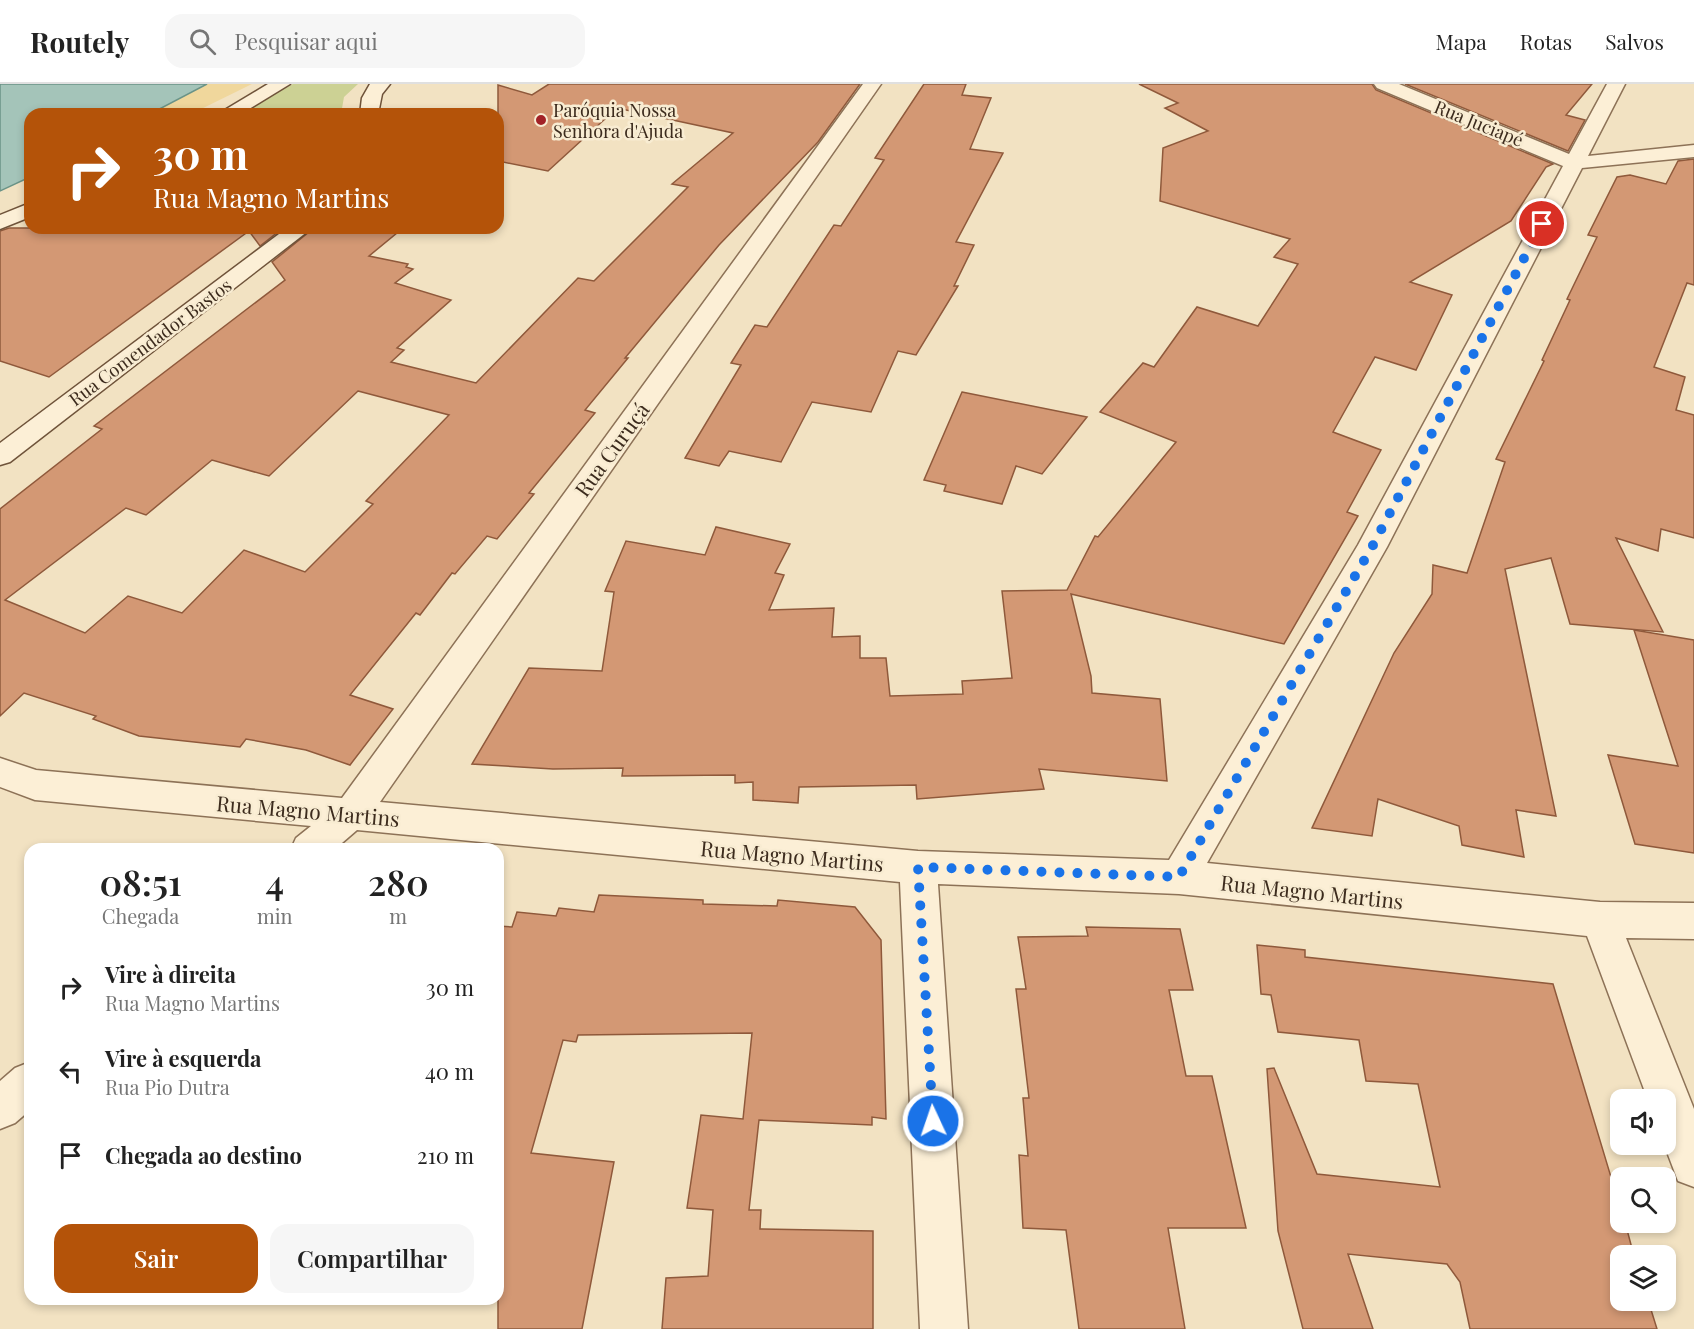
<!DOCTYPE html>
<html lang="pt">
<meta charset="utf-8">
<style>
:root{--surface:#fff;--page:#f6f6f6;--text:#222;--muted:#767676;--line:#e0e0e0;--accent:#b45309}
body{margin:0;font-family:"Playfair Display",serif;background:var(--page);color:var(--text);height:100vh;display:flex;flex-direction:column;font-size:22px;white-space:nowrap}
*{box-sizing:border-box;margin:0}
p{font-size:20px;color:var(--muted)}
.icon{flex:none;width:33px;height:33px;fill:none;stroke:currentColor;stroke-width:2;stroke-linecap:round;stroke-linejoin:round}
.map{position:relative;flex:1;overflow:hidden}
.sheet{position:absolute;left:24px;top:759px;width:480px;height:462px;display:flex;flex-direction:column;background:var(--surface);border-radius:18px;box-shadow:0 3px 9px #0003}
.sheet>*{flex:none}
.top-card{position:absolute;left:24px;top:24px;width:480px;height:126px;border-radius:18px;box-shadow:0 3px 9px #0003;background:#b45309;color:#fff;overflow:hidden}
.buttons{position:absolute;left:1610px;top:1005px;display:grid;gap:12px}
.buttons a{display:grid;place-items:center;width:66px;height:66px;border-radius:12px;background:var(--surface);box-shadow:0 3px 9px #0003;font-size:30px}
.pin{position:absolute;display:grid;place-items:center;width:51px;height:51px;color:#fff;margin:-26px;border:3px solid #fff;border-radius:50%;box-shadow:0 2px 6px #0007}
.me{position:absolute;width:66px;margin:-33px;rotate:357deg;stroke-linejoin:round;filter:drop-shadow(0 0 4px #0008)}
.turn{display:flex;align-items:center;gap:21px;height:126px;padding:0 30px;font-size:27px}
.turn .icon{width:78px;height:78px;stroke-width:2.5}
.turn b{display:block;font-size:42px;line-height:51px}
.eta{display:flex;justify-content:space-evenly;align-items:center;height:102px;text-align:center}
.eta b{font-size:36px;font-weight:600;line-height:42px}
.button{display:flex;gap:12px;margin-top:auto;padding:12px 30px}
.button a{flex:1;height:69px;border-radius:18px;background:var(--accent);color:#fff;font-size:24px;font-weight:600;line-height:69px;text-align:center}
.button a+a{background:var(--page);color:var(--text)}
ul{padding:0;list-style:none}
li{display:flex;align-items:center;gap:18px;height:84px;padding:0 30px}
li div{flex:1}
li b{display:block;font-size:22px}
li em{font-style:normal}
header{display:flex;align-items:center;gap:36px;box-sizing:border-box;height:84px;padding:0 30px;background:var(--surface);border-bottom:2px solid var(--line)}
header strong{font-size:28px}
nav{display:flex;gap:33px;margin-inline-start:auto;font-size:21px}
.search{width:420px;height:54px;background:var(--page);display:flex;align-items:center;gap:15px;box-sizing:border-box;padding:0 21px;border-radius:18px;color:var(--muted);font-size:22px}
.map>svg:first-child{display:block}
.green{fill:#ccd194}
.sand{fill:#f0d79c}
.water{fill:#a4c4b9;stroke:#6a9387;stroke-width:1.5}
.building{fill:#d39874;stroke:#8f593b;stroke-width:1.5;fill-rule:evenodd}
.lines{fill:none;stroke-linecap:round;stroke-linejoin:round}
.street-casing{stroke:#8d7257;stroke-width:3}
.secondary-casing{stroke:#6f533a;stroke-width:3}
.street{fill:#fcefd6;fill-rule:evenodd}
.secondary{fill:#fcefd6;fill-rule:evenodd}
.route{stroke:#1a73e8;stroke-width:10;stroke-dasharray:0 18}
.poi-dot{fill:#a22227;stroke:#f8ecd2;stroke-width:2}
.labels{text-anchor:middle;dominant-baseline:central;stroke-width:5;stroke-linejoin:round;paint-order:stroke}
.far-poi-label{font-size:18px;fill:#3c2b1d;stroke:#f8ecd2;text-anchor:start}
.far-street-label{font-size:18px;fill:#3c2b1d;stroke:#f8ecd2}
.street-label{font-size:21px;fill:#3c2b1d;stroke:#f8ecd2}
</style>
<header>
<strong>Routely</strong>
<div class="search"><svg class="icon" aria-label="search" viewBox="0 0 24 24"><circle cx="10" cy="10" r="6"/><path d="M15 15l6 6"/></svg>Pesquisar aqui</div>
<nav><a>Mapa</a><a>Rotas</a><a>Salvos</a></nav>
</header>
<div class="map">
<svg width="1694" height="1245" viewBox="0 0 1694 1245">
<rect width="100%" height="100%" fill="#f2e2c2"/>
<path class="green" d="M293,0H358L344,13L341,30H238Z"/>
<path class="sand" d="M207,0H252L191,30H150Z"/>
<path class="water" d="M0,0H207L150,30H30V93L0,107Z"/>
<g class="building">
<path d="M549,0H860L818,58L719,161L625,274H628L585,326L595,329L529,409L534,410L497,455L487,452L455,490L452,489L420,531L416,529L350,611L393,625L350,681L306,666L246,655L240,663L139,652L93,635L96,632L24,609L0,632V425L102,345L94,342L285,196L272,178L314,144H403L369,172L408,180L406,183L413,185L395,199L451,216L397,264L404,266L391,278L476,299L578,194L594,197L688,103L672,100L733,49L617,24L548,87L498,77V1L532,11ZM358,307L449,331L366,417L373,420L305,488L244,466L182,529L128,512L85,549L5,516L126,424L146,431L212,376L269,392Z"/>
<path d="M924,0H966L962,11L991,14L970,65L1003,69L956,158L974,161L954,202H958L916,271L898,267L871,328L812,318L781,378L729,367L719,382L685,374L741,281L731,279L755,241L767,243L834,141L841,142L884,76L875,74Z"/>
<path d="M1139,0H1372L1376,6L1553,80L1546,83L1511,137L1410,198L1452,211L1416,286L1375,273L1333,348L1381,366L1347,428L1358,432L1284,560L1071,510L1091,592L1092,609L1160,615L1167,697L1039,685L1044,705L917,715L916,701L799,703L798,719L753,716V698L735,699V691L622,692L623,684L553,685L472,680L529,584L602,587L614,508L605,507L626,457L705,471L716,443L790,460L775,489L784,491L769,526L834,524L832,553L860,552V574H886L890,612L963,610L962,597L1012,594L1002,507L1067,506L1095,452L1098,453L1176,358L1100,328L1143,279L1154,283L1197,223L1258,242L1298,180L1274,173L1290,155L1160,117L1163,64L1208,47L1165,24L1178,19Z"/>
<path d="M1405,0H1592L1566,31L1585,36L1568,67Z"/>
<path d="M1694,75V201L1687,199L1654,283L1685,293L1676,326L1694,331V454L1661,445L1658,467L1616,454L1663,548L1570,540L1551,474L1505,485L1556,732L1516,726L1524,773L1462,761L1459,742L1378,715L1372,752L1312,744L1394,569L1432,510L1433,481L1467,489L1505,378L1496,375L1544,277L1542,276L1570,216L1567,215L1597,153L1588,151L1617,93L1630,91L1666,100L1678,77Z"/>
<path d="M9,144H283L260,162L249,147L49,293L0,277V147Z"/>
<path d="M962,308L1087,333L1042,390L1016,382L1002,420L944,407L946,401L924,396Z"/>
<path d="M1634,546L1694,556V769L1635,760L1608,671L1678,682Z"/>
<path d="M599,811L703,816V820L777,822L778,816L855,823L881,856L886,1035L872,1033V1041L759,1036L749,1126H761L760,1145L873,1147V1245H662L666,1194L708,1192L713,1126L687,1124L701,1031L743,1035L752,949L578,951L576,958L563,956L531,1069L614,1078L582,1245H498V842L512,843L517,828L556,832L559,824L594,828Z"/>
<path d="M1086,843L1180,845L1193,906H1169L1186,992H1212L1246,1144H1168L1185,1245H1079L1066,1146L1023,1144L1019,1071L1028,1072L1023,1014H1029L1016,905H1026L1018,853L1088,852Z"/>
<path d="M1257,861L1305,866V873L1553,900L1620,1123V1138H1625L1634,1172H1620V1216H1648L1657,1245H1470L1460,1198L1447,1180L1348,1170L1373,1245H1303L1278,1147L1267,985L1274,984L1317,1090L1440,1103L1418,1000L1366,997L1359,956L1278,948L1271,911L1261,910Z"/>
</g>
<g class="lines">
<defs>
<g id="street">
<path d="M863,0H881L380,718L918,767L1169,776L1358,461L1563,82L1377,4L1374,0H1399L1569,70L1607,0H1625L1588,72L1694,61V73L1582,84L1387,463L1207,779L1600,818L1694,819V855L1626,854L1694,1025V1103L1678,1097L1664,1060L1665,1016H1648L1587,852L1179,810L938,800L968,1245H920L900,798L357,746L335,765H291L296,754L311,742L35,716L0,703V674L36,686L342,714Z"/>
<path d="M30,978V1026L15,1039L0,1045V997L15,984Z"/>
</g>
<g id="secondary">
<path d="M268,0H290L241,30H218Z"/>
<path d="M370,0H390L382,10L378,30H360L362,14Z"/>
<path d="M30,119V133L0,145V131Z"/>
<path d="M287,144H312L10,378L0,381V359Z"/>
</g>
</defs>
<use href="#street" class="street-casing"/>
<use href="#secondary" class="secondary-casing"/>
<use href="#street" class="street"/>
<use href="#secondary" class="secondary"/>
</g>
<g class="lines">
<path class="route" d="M933,1037L918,783L1179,793L1372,463L1542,140"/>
</g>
<circle class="poi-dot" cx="541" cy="36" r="6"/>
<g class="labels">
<g class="far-poi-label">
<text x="553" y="26">Paróquia Nossa<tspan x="553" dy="21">Senhora d'Ajuda</tspan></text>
</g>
<g class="far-street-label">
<text transform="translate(1479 39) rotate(22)">Rua Juciapé</text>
<text transform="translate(150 258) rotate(-37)">Rua Comendador Bastos</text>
</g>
<g class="street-label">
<text transform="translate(611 365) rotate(-54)">Rua Curuçá</text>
<text transform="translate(308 726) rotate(5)">Rua Magno Martins</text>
<text transform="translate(792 771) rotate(5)">Rua Magno Martins</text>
<text transform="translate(1312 807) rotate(6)">Rua Magno Martins</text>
</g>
</g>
</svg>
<div class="buttons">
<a><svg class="icon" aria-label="sound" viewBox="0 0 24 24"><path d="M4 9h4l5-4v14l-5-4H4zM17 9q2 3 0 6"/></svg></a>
<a><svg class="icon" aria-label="search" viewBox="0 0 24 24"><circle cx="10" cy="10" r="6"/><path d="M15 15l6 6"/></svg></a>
<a><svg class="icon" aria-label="layers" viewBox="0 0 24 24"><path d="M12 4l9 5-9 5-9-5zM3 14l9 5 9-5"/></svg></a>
</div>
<div class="pin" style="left:1542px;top:140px;background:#d93025"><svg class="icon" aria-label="arrive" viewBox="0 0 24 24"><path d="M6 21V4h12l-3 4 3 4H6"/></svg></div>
<svg class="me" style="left:933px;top:1037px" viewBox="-20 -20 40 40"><circle r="17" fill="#1a73e8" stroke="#fff" stroke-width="3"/><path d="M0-11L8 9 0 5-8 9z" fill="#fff"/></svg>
<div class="top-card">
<div class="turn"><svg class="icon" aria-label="right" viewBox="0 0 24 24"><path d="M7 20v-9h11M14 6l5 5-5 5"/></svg><div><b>30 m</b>Rua Magno Martins</div></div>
</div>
<section class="sheet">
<div class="eta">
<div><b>08:51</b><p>Chegada</p></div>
<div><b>4</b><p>min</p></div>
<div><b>280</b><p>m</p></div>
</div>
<ul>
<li><svg class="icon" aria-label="right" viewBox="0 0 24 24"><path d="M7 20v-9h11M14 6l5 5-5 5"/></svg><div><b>Vire à direita</b><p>Rua Magno Martins</p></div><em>30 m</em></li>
<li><svg class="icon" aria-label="left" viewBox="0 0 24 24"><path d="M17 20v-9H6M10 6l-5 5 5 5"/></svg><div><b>Vire à esquerda</b><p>Rua Pio Dutra</p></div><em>40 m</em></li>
<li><svg class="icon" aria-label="arrive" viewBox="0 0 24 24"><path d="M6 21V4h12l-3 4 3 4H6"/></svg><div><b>Chegada ao destino</b></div><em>210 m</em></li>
</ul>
<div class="button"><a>Sair</a><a>Compartilhar</a></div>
</section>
</div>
